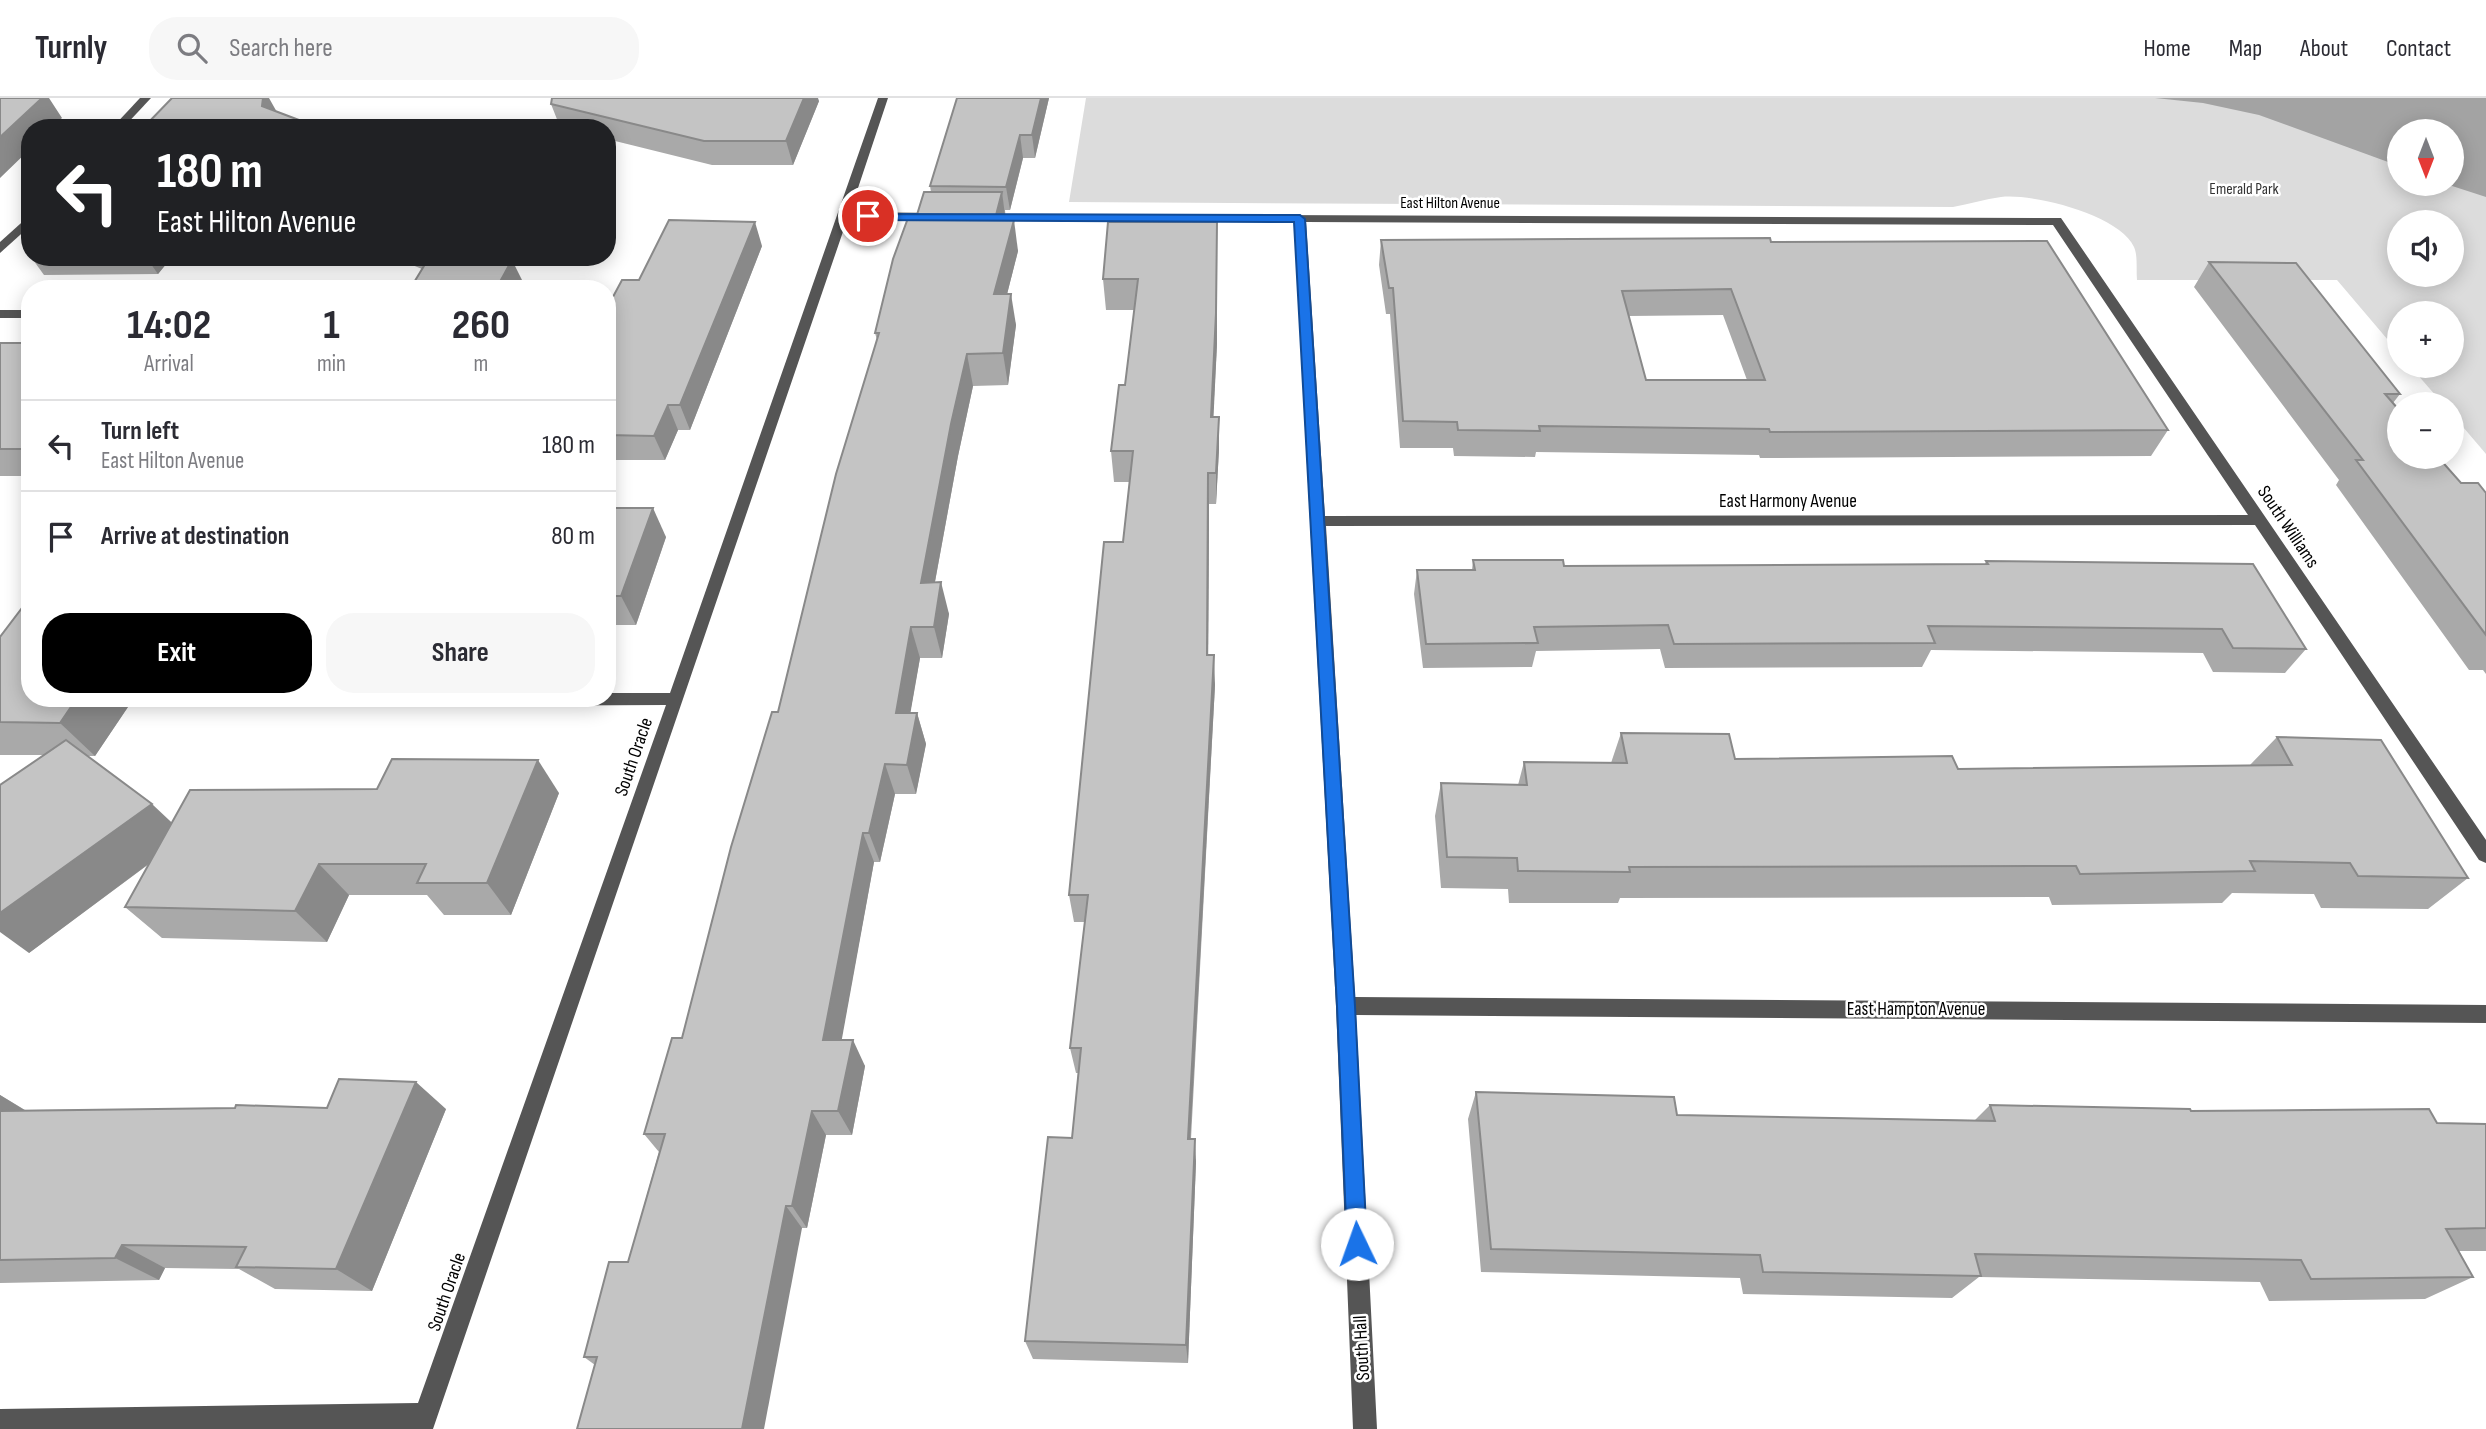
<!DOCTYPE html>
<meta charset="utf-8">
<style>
:root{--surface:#fff;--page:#f7f7f7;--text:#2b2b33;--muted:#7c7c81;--line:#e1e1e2;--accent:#000}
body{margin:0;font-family:"Sofia Sans Condensed",sans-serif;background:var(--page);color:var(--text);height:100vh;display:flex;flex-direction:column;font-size:26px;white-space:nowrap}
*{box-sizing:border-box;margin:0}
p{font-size:23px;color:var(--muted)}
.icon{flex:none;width:38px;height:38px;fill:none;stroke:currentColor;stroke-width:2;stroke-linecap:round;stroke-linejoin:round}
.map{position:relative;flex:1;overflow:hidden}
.drawer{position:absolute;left:21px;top:182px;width:595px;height:427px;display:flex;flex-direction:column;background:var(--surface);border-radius:28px;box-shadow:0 4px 18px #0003}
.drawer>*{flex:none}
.guide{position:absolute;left:21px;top:21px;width:595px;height:147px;border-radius:28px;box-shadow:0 4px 18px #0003;background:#202124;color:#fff;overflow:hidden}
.needle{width:46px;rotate:180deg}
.tools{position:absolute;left:2387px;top:21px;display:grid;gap:14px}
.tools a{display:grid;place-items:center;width:77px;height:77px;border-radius:50%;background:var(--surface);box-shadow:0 4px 18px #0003;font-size:35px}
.pin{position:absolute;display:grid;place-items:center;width:60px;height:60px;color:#fff;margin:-30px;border:4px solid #fff;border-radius:50%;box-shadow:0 2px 7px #0007}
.me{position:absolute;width:77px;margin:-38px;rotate:357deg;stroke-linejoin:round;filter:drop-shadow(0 0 5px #0008)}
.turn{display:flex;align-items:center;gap:24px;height:147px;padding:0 21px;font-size:32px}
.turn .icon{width:91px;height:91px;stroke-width:2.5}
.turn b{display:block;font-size:49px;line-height:60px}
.eta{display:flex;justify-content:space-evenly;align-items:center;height:119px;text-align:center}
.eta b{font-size:42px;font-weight:700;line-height:49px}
.primary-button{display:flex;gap:14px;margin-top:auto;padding:14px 21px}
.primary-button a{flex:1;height:80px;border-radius:28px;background:var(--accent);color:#fff;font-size:28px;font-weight:700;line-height:80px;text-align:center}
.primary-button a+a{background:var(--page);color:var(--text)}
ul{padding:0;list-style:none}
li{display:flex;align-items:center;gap:21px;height:91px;padding:0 21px;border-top:2px solid var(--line)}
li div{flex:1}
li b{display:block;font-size:26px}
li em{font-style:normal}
header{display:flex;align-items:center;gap:42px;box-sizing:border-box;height:98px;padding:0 35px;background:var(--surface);border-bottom:2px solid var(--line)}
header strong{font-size:33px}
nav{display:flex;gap:38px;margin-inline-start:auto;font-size:24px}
.search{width:490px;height:63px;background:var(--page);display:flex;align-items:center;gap:18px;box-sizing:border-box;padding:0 24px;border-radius:28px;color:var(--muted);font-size:26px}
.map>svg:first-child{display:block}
.green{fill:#dcdcdc;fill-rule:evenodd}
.water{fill:#a3a3a3}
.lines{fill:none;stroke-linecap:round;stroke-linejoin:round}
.minor{fill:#555;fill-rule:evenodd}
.wall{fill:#a9a9a9;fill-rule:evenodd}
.shaded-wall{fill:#898989}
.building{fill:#c4c4c4;stroke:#898989;stroke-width:2;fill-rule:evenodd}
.route{fill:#1a73e8;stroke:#114b97;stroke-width:2}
.labels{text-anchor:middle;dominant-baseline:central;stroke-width:5;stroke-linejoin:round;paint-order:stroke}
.far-park-label{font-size:16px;fill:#333;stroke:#fff}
.far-street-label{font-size:16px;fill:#000;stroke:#fff}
.street-label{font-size:19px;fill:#000;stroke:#fff}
</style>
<header>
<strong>Turnly</strong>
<div class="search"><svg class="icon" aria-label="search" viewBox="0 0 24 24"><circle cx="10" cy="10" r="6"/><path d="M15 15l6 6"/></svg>Search here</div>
<nav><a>Home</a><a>Map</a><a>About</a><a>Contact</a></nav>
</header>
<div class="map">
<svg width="2486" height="1331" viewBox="0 0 2486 1331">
<rect width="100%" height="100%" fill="#fff"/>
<path class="green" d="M1086,0H2486V356L2452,316V306H2443L2410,268H2452V215H2399V255L2337,182H2137C2136,172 2138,158 2134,149C2120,117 2033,95 2001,99C1985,101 1969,106 1953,109L1069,104ZM2399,33H2452V86H2399ZM2399,124H2452V177H2399Z"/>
<path class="water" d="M2155,0H2486V99L2446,86H2452V33H2399V68L2259,17L2203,5Z"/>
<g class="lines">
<g class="minor">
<path d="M140,0H151L123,30H112Z"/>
<path d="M878,0H888L850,114L940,115L946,119L940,123L847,122L433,1331H0V1311L418,1305L666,607L276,609L268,603L269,600H607V595H670Z"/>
<path d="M978,116L2061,120L2486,742V765L2479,762L2255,427L1326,428L1355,899L2486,907V925L1356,917L1377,1331H1353L1336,908L1294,124L982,123L976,119ZM1306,124L2053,127L2248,417L1325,418Z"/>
<path d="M30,117V128L0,155V144Z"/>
<rect x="0" y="212" width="30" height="8"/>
</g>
</g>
<g class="wall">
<path d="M957,0H1049L1035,60H1023L1010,112H1005L1006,122L1018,153L1007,196L1016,227L1008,287L973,288L958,358L935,484L949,516L942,560H920L910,615H917L926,646L916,696H895L880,764H874L841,942L865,968L852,1037H826L807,1130H802L595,1267L584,1259L628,1164L659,1054L644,1036L682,940L778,614L877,242L875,235L916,120L931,94L930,88Z"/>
<path d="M819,3L793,67H712L607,41V30L560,29L551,6Z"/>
<path d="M1381,142L1771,144L2168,332L2151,358L1760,360L1759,357L1536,354L1535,359L1454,358L1453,350H1400L1390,216H1386L1379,167ZM1723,217L1747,282H1646L1629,218Z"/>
<path d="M762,148L690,332H678L665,362H607V210L639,182Z"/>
<path d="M1217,154V246L1213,319L1219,351L1216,406H1209L1208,557L1215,587L1191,1041L1196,1064L1188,1265L1033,1261L1025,1243L1072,1040L1078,975H1076L1070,950L1085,824H1074L1069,797L1123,444L1130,384H1114L1111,353L1125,287L1134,212H1106L1103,181Z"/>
<path d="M31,159H194L171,160L158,176L44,177Z"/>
<path d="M393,159H461L456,162L524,186L521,191H410L422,171Z"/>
<path d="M2209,164L2400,296L2393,305L2461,385L2486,395V576L2483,572H2469L2336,387L2339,382L2194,189Z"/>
<rect x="0" y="245" width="30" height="133"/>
<path d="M607,410L666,439L636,527H607Z"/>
<path d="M1473,462L1564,468L1985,466L1986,463L2306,551L2285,575L2213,574L2203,555L1931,552L1922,569L1665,570L1660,551L1536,553L1532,569L1423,570L1414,496L1417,472H1472Z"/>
<path d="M0,539L30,600H134L95,658H88L172,725L559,695L511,817H444L427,797H349L327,844L162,840L125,809L149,766L29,855L43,657H0Z"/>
<path d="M1621,635L1735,661L1958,671L2250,667L2277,639L2468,780L2428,811L2321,810L2314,796L2232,795L2222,805L2052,807L2049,799L1620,800L1618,805H1509L1508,791L1441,790L1435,718L1441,685L1518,687L1524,664L1611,665Z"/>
<path d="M1476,994L1677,1017L1975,1022L1990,1007L2191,1013L2437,1025L2486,1026V1153H2459L2473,1179L2425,1201L2269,1203L2260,1184L1979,1179L1952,1200L1743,1196L1740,1180L1481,1174L1468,1021Z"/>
<path d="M0,997L25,1012L327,1010L446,1011L372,1193L275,1191L239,1171L165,1170L159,1182L0,1185Z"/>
</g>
<g class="shaded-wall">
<path d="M42,0H49L62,20L51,30H30V51L0,80V39Z"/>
<path d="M263,0H269L278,16L262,8Z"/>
<path d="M804,0H818L819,3L793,67L786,43Z"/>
<path d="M1041,0H1049L1035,60L1032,37Z"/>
<path d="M1020,37L1023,60L1010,112L1006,89Z"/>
<path d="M1002,94L1006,125L995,121Z"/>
<path d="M1014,122L1018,153L999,228L994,196Z"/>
<path d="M755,124L762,148L690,332L680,307Z"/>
<path d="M1217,124V246L1212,350L1211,319Z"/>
<path d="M146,159H170L171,160L158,176Z"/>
<path d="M425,159H461L434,176Z"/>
<path d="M512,162L524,186L521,191H496Z"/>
<path d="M1011,196L1016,227L1008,287L1003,255Z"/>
<path d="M967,256L973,288L958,358L929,516L921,485L951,326Z"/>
<path d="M668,307L678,332L665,362L654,338Z"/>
<path d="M1219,319V351L1216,406V375Z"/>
<path d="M1208,375L1209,406L1208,587L1207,557Z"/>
<path d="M653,410L666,439L636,527L621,498Z"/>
<path d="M941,484L949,516L942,560L934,529Z"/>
<path d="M911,529L920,560L905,646L896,615Z"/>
<path d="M1214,557L1215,587L1189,1064L1188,1041Z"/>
<path d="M77,600H134L95,658L60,625Z"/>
<path d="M917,615L926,646L916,696L907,667Z"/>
<path d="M538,662L559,695L511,817L487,785Z"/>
<path d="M885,666L895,696L880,764L869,735Z"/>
<path d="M152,706L186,738L29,855L0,834V815Z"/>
<path d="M863,735L874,764L837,968L823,942Z"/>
<path d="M319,766L349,797L327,844L295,813Z"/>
<path d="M853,942L865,968L852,1037L838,1013Z"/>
<path d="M416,984L446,1011L372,1193L336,1171Z"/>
<path d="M0,997L26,1013L0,1034Z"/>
<path d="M812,1013L826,1037L807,1130L792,1108Z"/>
<path d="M1195,1041L1196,1064L1188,1265L1186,1247Z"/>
<path d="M786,1108L802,1130L764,1331H742Z"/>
<path d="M122,1147L165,1170L159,1182L115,1160Z"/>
</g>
<g class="building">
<path d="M0,0H42L0,39Z"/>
<path d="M172,0H263L262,8L320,30H143Z"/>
<path d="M552,0H804L786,43H704L551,6Z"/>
<path d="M957,0H1041L1032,37H1020L1006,89L930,88Z"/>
<path d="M924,94H1002L995,121L1014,122L994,196H1011L1003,255L967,256L951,326L921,485L941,484L934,529H911L896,615H917L907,667L885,666L869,735H863L823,942H853L838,1013H812L792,1108H786L742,1331H577L597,1259H584L609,1164H628L665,1036H644L672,940H682L731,749L772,614H778L836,376L879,235H875L893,161L908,120H916Z"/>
<path d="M669,122L755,124L680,307H668L654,338L607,337V210L622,182H639Z"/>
<path d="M1108,124H1217L1216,215L1211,319H1219L1216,375H1208L1207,557H1214L1188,1041H1195L1186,1247L1025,1243L1048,1039L1072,1040L1081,950H1070L1088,797H1069L1104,444H1123L1133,353H1111L1119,287H1125L1138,181H1103Z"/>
<path d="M1770,140L1771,144L2047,143L2168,332L1770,334L1769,331L1539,328L1540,333L1458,332L1457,324L1403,323L1393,190H1389L1381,142ZM1731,191L1765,282H1646L1622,193Z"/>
<path d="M512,162L496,191H410L427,163Z"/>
<path d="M2209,164L2296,165L2400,296H2385L2399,312V359H2438L2461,385H2478L2486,395V537L2356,362H2363Z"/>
<rect x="0" y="245" width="30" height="106"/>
<path d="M607,410H653L621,498H607Z"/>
<path d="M1473,462H1563L1564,468L1988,466L1986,463L2253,466L2306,551L2233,550L2222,531L1928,528L1935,545L1674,546L1668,527L1534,529L1538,545L1426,546L1417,472H1475Z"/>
<path d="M25,506H30V600H77L60,625L0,624V539Z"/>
<path d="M1621,635L1729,636L1735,661L1952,658L1958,671L2292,667L2277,639L2381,642L2468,780L2358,778L2350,765L2250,763L2255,773L2080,776L2076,768L1629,769L1630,774L1518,773L1517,760L1447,759L1441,685L1527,687L1524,664L1627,665Z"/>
<path d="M66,642L152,706L0,815V687Z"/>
<path d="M392,661L538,662L487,785H417L426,766H319L295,813L125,809L190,692L377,691Z"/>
<path d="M339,981L416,984L336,1171L236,1169L246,1149L122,1147L115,1160L0,1162V1013L235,1010L236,1007L327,1010Z"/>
<path d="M1476,994L1674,999L1677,1017L1995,1023L1990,1007L2190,1011L2191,1013L2429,1011L2437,1025L2486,1026V1130L2446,1131L2473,1179L2311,1181L2301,1162L1975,1156L1981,1178L1763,1174L1760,1157L1491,1151Z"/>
</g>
<path class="route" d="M864,116L1300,117L1305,121L1355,908L1367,1146L1364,1153L1357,1156L1350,1153L1347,1146L1337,908L1294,124L868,122L864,121Z"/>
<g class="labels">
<g class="far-park-label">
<text x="2244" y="91">Emerald Park</text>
</g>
<g class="far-street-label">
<text x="1450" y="105">East Hilton Avenue</text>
</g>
<g class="street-label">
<text x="1788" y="403">East Harmony Avenue</text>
<text transform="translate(2288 429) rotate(56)">South Williams</text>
<text transform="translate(634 659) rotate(-71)">South Oracle</text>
<text x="1916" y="911">East Hampton Avenue</text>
<text transform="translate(447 1194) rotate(-71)">South Oracle</text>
<text transform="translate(1362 1250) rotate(-93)">South Hall</text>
</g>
</g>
</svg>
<div class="tools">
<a><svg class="needle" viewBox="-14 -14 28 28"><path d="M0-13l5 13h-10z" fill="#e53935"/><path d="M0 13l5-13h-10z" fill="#7c7c81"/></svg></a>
<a><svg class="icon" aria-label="sound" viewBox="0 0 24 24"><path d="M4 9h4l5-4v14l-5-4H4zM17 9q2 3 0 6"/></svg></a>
<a>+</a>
<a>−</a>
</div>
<div class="pin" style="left:868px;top:118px;background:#d93025"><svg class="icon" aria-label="arrive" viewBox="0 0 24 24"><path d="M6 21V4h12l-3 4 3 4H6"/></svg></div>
<svg class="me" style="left:1357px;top:1146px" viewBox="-20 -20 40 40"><circle r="19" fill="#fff"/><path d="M0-13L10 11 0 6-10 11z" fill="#1a73e8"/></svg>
<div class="guide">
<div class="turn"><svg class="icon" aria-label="left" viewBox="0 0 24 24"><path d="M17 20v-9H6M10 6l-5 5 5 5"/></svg><div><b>180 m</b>East Hilton Avenue</div></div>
</div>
<section class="drawer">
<div class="eta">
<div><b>14:02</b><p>Arrival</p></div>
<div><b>1</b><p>min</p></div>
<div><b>260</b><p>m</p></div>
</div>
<ul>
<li><svg class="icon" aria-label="left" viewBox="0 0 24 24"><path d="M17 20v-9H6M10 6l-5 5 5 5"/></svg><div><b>Turn left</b><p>East Hilton Avenue</p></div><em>180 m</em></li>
<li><svg class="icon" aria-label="arrive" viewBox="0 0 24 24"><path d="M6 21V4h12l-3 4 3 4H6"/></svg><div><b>Arrive at destination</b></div><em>80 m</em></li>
</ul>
<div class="primary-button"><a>Exit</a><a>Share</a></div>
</section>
</div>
